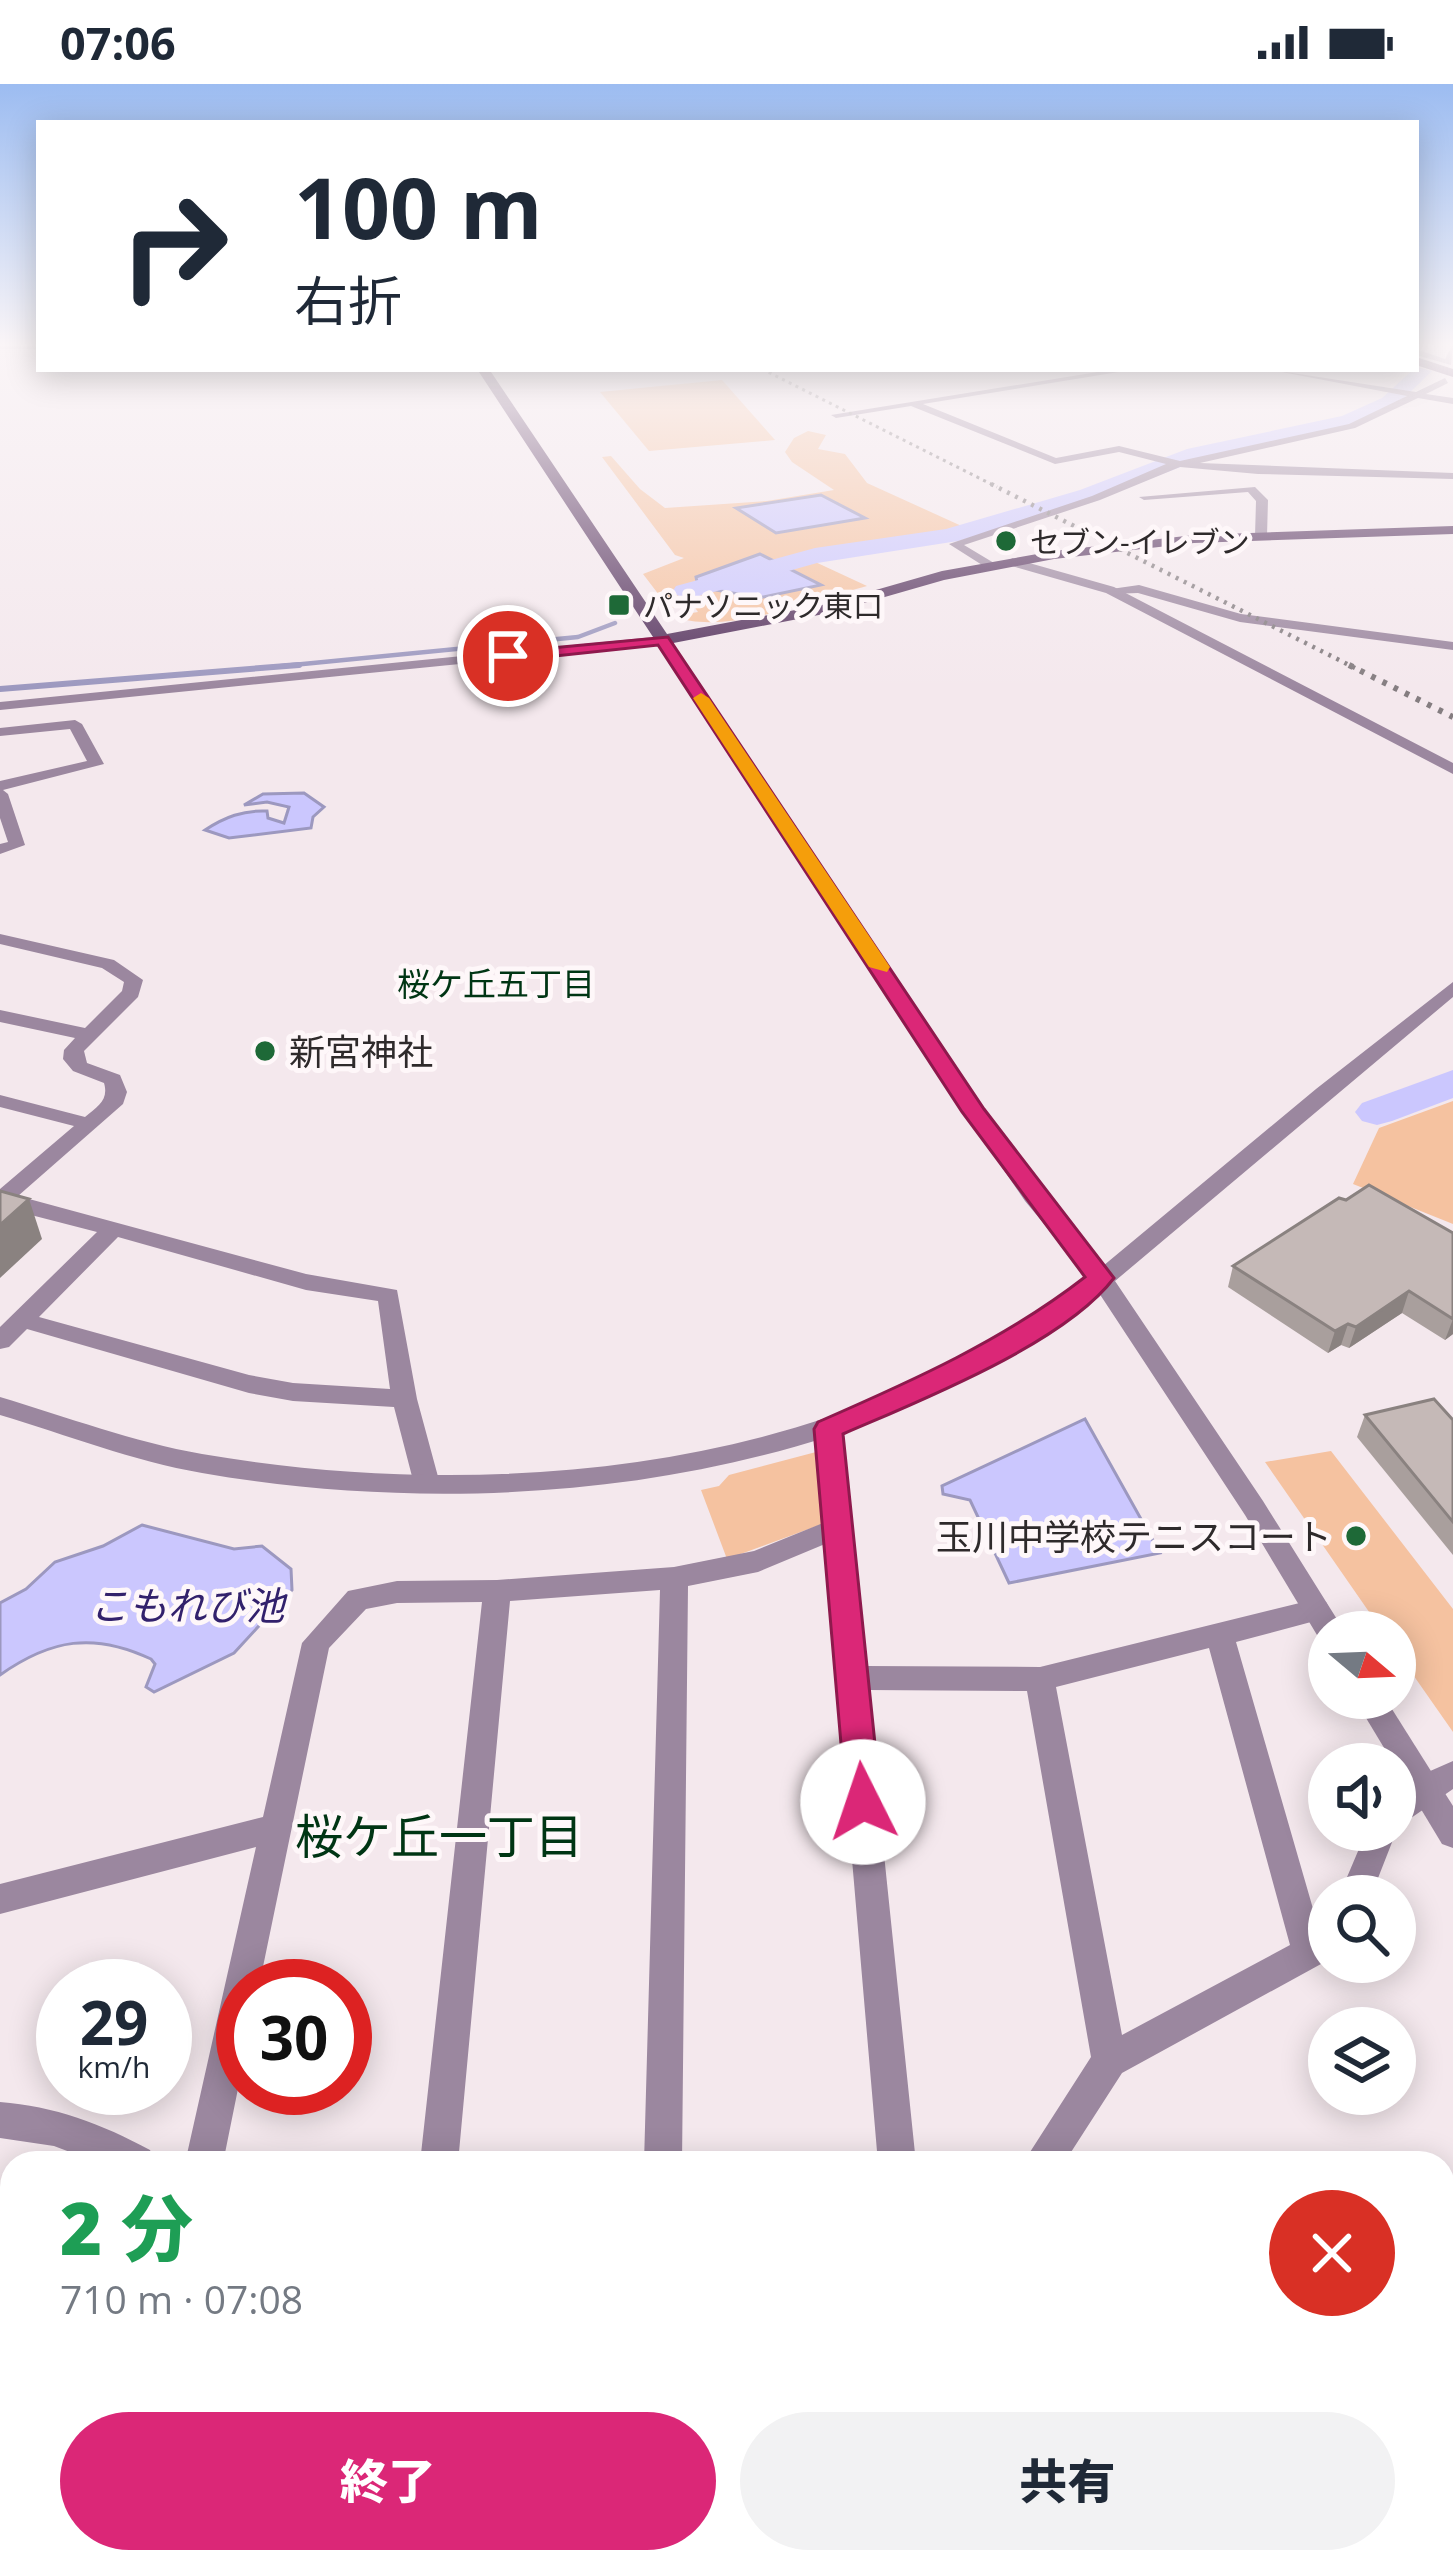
<!DOCTYPE html>
<html lang="ja">
<meta charset="utf-8">
<style>
:root{--surface:#fff;--page:#f2f2f3;--text:#1f2937;--muted:#747a83;--accent:#db2777}
body{margin:0;font-family:"Open Sans","Noto Sans JP",sans-serif;background:var(--page);color:var(--text);height:100vh;display:flex;flex-direction:column;font-size:45px;white-space:nowrap}
*{box-sizing:border-box;margin:0}
p{font-size:39px;color:var(--muted)}
.icon{flex:none;width:66px;height:66px;fill:none;stroke:currentColor;stroke-width:2;stroke-linecap:round;stroke-linejoin:round}
.map{position:relative;flex:1;overflow:hidden}
.side{position:absolute;left:0px;top:2067px;width:1455px;height:423px;display:flex;flex-direction:column;background:var(--surface);border-radius:36px 36px 0 0;box-shadow:0 6px 30px #0003}
.side>*{flex:none}
.guide{position:absolute;left:36px;top:36px;width:1383px;height:252px;border-radius:0px;box-shadow:0 6px 30px #0003;background:#fff;color:var(--text);overflow:hidden}
.needle{width:78px;rotate:109deg}
.controls{position:absolute;left:1308px;top:1527px;display:grid;gap:24px}
.controls a{display:grid;place-items:center;width:108px;height:108px;border-radius:50%;background:var(--surface);box-shadow:0 6px 30px #0003;font-size:60px}
.speed{position:absolute;left:36px;top:1875px;display:flex;gap:24px;font-size:60px;font-weight:700;text-align:center}
.speed>*{display:grid;place-content:center;width:156px;height:156px;border-radius:50%;background:var(--surface);box-shadow:0 6px 30px #0003;line-height:1}
.speed small{font-size:30px;font-weight:400}
.speed .limit{border:18px solid #d22;background:#fff;color:#111}
.pin{position:absolute;display:grid;place-items:center;width:102px;height:102px;color:#fff;margin:-51px;border:6px solid #fff;border-radius:50%;box-shadow:0 3px 12px #0007}
.me{position:absolute;width:132px;margin:-66px;rotate:356deg;stroke-linejoin:round;filter:drop-shadow(0 0 9px #0008)}
.turn{display:flex;align-items:center;gap:42px;height:252px;padding:0 60px;font-size:54px}
.turn .icon{width:156px;height:156px;stroke-width:2.5}
.turn b{display:block;font-size:84px;line-height:102px}
.round{display:grid;place-items:center;flex:none;width:126px;height:126px;border-radius:63px;background:var(--page)}
.overview{display:flex;align-items:center;justify-content:space-between;height:204px;padding:0 60px}
h1{font-size:72px;font-weight:800;line-height:90px;color:#1e9e55}
.primary-button{display:flex;gap:24px;margin-top:auto;padding:24px 60px}
.primary-button a{flex:1;height:138px;border-radius:72px;background:var(--accent);color:#fff;font-size:48px;font-weight:800;line-height:138px;text-align:center}
.primary-button a+a{background:var(--page);color:var(--text)}
.status{display:flex;justify-content:space-between;align-items:center;height:84px;padding:0 60px;background:var(--surface);direction:ltr}
.status svg{height:33px;fill:currentColor}
.map>svg:first-child{display:block}
.green{fill:#f5c2a0}
.water{fill:#cbc7fe;stroke:#9c98bf;stroke-width:3}
.lines{fill:none;stroke-linecap:round;stroke-linejoin:round}
.stream-far1{stroke:#9c98bf;stroke-width:4.5}
.stream{stroke:#9c98bf;stroke-width:6}
.river{fill:#cbc7fe;fill-rule:evenodd}
.minor{fill:#9b879f;fill-rule:evenodd}
.tertiary{fill:#9b879f;fill-rule:evenodd}
.primary{fill:#583660;fill-rule:evenodd}
.trunk{fill:#4c2754;fill-rule:evenodd}
.rail-far2{stroke:#847d80;stroke-width:3;stroke-dasharray:3 4.5;stroke-linecap:butt}
.rail-far1{stroke:#847d80;stroke-width:4.5;stroke-dasharray:3 6;stroke-linecap:butt}
.rail{stroke:#847d80;stroke-width:6;stroke-dasharray:4.5 8;stroke-linecap:butt}
.wall{fill:#a99f9d}
.shaded-wall{fill:#8a8280}
.building{fill:#c5b9b7;stroke:#8a8280;stroke-width:3}
.route{fill:#db2777;stroke:#8e194d;stroke-width:3}
.slow{fill:#f59e0b}
.poi-dot{fill:#1e6937;stroke:#fef7f9;stroke-width:4.5}
.labels{text-anchor:middle;dominant-baseline:central;stroke-width:10;stroke-linejoin:round;paint-order:stroke}
.far-poi-label{font-size:30px;fill:#2e2a2b;stroke:#fef7f9;text-anchor:start}
.far-neighbourhood-label{font-size:33px;fill:#003514;stroke:#fef7f9}
.poi-label{font-size:36px;fill:#2e2a2b;stroke:#fef7f9;text-anchor:start}
.water-label{font-size:39px;font-style:italic;fill:#32216c;stroke:#fef7f9}
.near-neighbourhood-label{font-size:48px;fill:#003514;stroke:#fef7f9}
</style>
<div class="status"><b>07:06</b><svg viewBox="0 0 49 12"><path d="M0 12V9h3v3zM5 12V6h3v6zM10 12V3h3v9zM15 12V0h3v12zM26 1h20v11H26zM47 4h2v5h-2z"/></svg></div>
<div class="map">
<svg width="1453" height="2489" viewBox="0 0 1453 2489">
<rect width="100%" height="100%" fill="#f4e8ed"/>
<g class="green">
<path d="M722,296L775,356L649,367L600,308Z"/>
<path d="M808,347L826,351L818,365L845,370L867,399L966,444L870,464L877,469L811,476L867,502C816,515 722,553 674,532L698,528L694,522L669,524L643,490L684,474L675,471L602,373L611,372L640,405L665,424L767,417L834,406L792,378L785,368L794,354Z"/>
<path d="M1453,1017V1140L1353,1100L1379,1044Z"/>
<path d="M1331,1367L1453,1525V1648L1395,1565V1548H1383L1265,1378Z"/>
<path d="M816,1368L825,1439L727,1475L701,1406L719,1402L729,1391Z"/>
<path d="M0,2171L12,2173V2478H234L242,2489H0Z"/>
<path d="M952,2478H1084L1082,2489H949Z"/>
</g>
<g class="water">
<path d="M821,411L865,434L776,449L736,424Z"/>
<path d="M760,470L821,501L744,517L739,510L698,503L696,493Z"/>
<path d="M304,709L324,723L313,733L311,744L229,754L205,746C225,733 243,726 267,727L268,734L284,739L289,723L267,718L244,721L263,710Z"/>
<path d="M1085,1335L1160,1469L1009,1499L970,1416L943,1410L942,1402Z"/>
<path d="M142,1441L234,1465L262,1462L291,1485L292,1506L234,1569L154,1608L146,1603L155,1580L151,1575C94,1548 51,1555 0,1591V1519L26,1505L55,1478L103,1462Z"/>
</g>
<g class="lines">
<path class="stream-far1" d="M262,584L578,553L615,539"/>
<path class="stream" d="M0,605L299,581"/>
<g class="river">
<path d="M1416,283L1432,287L1396,322L1355,341L1201,375L1096,416L958,457L817,479L685,516L672,508L676,502L815,464L946,445L1080,406L1187,365L1342,332L1382,314Z"/>
<path d="M1453,986V1014L1392,1037L1377,1041L1362,1037L1355,1028L1362,1019Z"/>
</g>
<g class="minor">
<path d="M1453,260L1451,281L1416,271V265L1445,275Z"/>
<path d="M1116,285H1137L923,320L1056,374L1119,362L1180,377L1349,340L1407,312L1266,285L1416,308L1445,294L1448,299L1426,310L1453,314V320L1418,314L1355,344L1200,379L1453,389V395L1258,390L1180,383L1100,416L964,461L994,479L990,486L949,460L1092,412L1166,380L1119,368L1055,380L911,322L836,334L831,331Z"/>
<path d="M1255,403L1268,416L1267,452L1261,455L1255,452L1256,417L1248,408L1144,416L1139,413Z"/>
<path d="M1139,501L1241,530L1453,558V566L1240,538L1138,509L1110,510L1104,506Z"/>
<path d="M75,636L82,640L104,680L3,706L8,710L25,761L0,770V760L8,758L0,734V697L87,677L70,645L0,652V644Z"/>
<path d="M0,850L114,876L143,896L138,913L84,967L87,979L120,991L127,1008L123,1020L18,1112L306,1190L397,1206L417,1315L440,1400L436,1407H418L414,1400L394,1323L293,1317L249,1309L27,1245L9,1263L0,1265V1243L97,1148L0,1123V1105L74,1042L0,1023V1011L85,1033C98,1022 109,1016 104,999L73,987L63,975L64,966L75,954L0,938V926L85,944L122,907L124,898L102,884L0,860ZM118,1153L306,1206L378,1217L390,1305L293,1299L249,1291L39,1233Z"/>
<path d="M828,1336L837,1339L841,1345L865,1582L1040,1583L1316,1515L1326,1518L1330,1526L1326,1534L1236,1558L1316,1835L1329,1828V1870L1321,1880L1122,1989L1064,2079H1023L1091,1973L1027,1607L867,1606L916,2079H878L825,1460L758,1488L688,1502L682,2079H644L660,1506L510,1517L458,2079H420L482,1518L397,1519L366,1525L329,1564L259,1902H243V1980L223,2079H185L256,1763L0,1830V1800L263,1733L302,1559L348,1507L397,1497L497,1496L674,1483L754,1467L823,1439L815,1345L819,1339ZM1209,1564L1290,1861L1122,1951L1056,1603Z"/>
<path d="M1453,1677V1705L1398,1743L1371,1812H1339L1367,1746H1395V1710L1412,1695Z"/>
<path d="M0,2018C54,2022 102,2040 150,2066L156,2079H99L54,2062L0,2054Z"/>
<path d="M749,2478H793L790,2489H746Z"/>
<path d="M1164,2478H1204L1209,2489H1159Z"/>
</g>
<g class="tertiary">
<rect x="0" y="259" width="39" height="6"/>
<path d="M1012,474L1114,503L1453,679V690L1106,509L1008,481Z"/>
<path d="M663,552L670,556L983,1026L1041,1107L1103,1182L1316,1005L1453,898V913L1115,1197L1263,1417L1340,1540L1344,1548H1329V1559L1320,1556L1245,1431L1099,1209C862,1403 494,1440 202,1389C133,1377 67,1351 0,1331V1313C67,1333 133,1358 202,1370C497,1420 847,1388 1089,1194L1025,1117L964,1028L659,560L0,626V618Z"/>
<path d="M1354,1614H1385L1453,1722V1764L1442,1760Z"/>
</g>
<path class="primary" d="M477,285H489L667,550L827,520L942,487L1054,467L1194,451L1453,442V450L1194,459L1054,475L944,496L829,529L663,561L655,556Z"/>
<path class="trunk" d="M1416,273L1453,285V293L1416,281Z"/>
<path class="rail-far2" d="M762,285L997,403"/>
<path class="rail-far1" d="M991,400L1355,584"/>
<path class="rail" d="M1349,581L1453,633"/>
</g>
<g class="wall">
<path d="M1453,1149V1250L1445,1256L1402,1229L1349,1264L1341,1261L1328,1269L1228,1203L1233,1182Z"/>
<path d="M1365,1331L1453,1336V1471L1357,1353Z"/>
</g>
<g class="shaded-wall">
<path d="M29,1115L42,1155L0,1194V1141Z"/>
<path d="M1409,1207L1402,1229L1349,1264L1356,1243Z"/>
<path d="M1453,1235V1250L1445,1256Z"/>
<path d="M1348,1240L1341,1261L1328,1269L1335,1247Z"/>
</g>
<g class="building">
<path d="M1369,1101L1453,1149V1235L1409,1207L1356,1243L1348,1240L1335,1247L1233,1182L1339,1114L1346,1116Z"/>
<path d="M0,1107L29,1115L0,1141Z"/>
<path d="M1434,1315L1453,1336V1438L1365,1331Z"/>
</g>
<linearGradient id="sky" x2="0" y2="1"><stop stop-color="#9cbcf1"/><stop offset="0.43" stop-color="#faf5f7"/><stop offset="1" stop-color="#faf5f7" stop-opacity="0"/></linearGradient>
<rect width="1453" height="607" fill="url(#sky)"/>
<path class="route" d="M668,553L984,1025L1114,1194C1064,1260 919,1317 843,1350L881,1718L876,1729L863,1734L851,1729L846,1718L814,1345L818,1338C912,1297 1004,1256 1085,1193L962,1028L658,561L508,577L501,572L508,568Z"/>
<path class="slow" d="M701,609L709,614L890,883L887,888L869,883L693,614Z"/>
<g class="poi-dot">
<circle cx="1006" cy="457" r="12"/>
<rect x="607" y="509" width="24" height="24" rx="6"/>
<circle cx="265" cy="967" r="12"/>
<circle cx="1356" cy="1452" r="12"/>
</g>
<g class="labels">
<g class="far-poi-label">
<text x="1030" y="457">セブン-イレブン</text>
<text x="643" y="521">パナソニック東口</text>
</g>
<g class="far-neighbourhood-label">
<text x="496" y="899">桜ケ丘五丁目</text>
</g>
<g class="poi-label">
<text x="289" y="967">新宮神社</text>
<text x="1332" y="1452" text-anchor="end">玉川中学校テニスコート</text>
</g>
<g class="water-label">
<text x="187" y="1520">こもれび池</text>
</g>
<g class="near-neighbourhood-label">
<text x="439" y="1751">桜ケ丘一丁目</text>
</g>
</g>
</svg>
<div class="controls">
<a><svg class="needle" viewBox="-14 -14 28 28"><path d="M0-13l5 13h-10z" fill="#e53935"/><path d="M0 13l5-13h-10z" fill="#747a83"/></svg></a>
<a><svg class="icon" aria-label="sound" viewBox="0 0 24 24"><path d="M4 9h4l5-4v14l-5-4H4zM17 9q2 3 0 6"/></svg></a>
<a><svg class="icon" aria-label="search" viewBox="0 0 24 24"><circle cx="10" cy="10" r="6"/><path d="M15 15l6 6"/></svg></a>
<a><svg class="icon" aria-label="layers" viewBox="0 0 24 24"><path d="M12 4l9 5-9 5-9-5zM3 14l9 5 9-5"/></svg></a>
</div>
<div class="speed"><div>29<small>km/h</small></div><div class="limit">30</div></div>
<div class="pin" style="left:508px;top:572px;background:#d93025"><svg class="icon" aria-label="arrive" viewBox="0 0 24 24"><path d="M6 21V4h12l-3 4 3 4H6"/></svg></div>
<svg class="me" style="left:863px;top:1718px" viewBox="-20 -20 40 40"><circle r="19" fill="#fff"/><path d="M0-13L10 11 0 6-10 11z" fill="#db2777"/></svg>
<div class="guide">
<div class="turn"><svg class="icon" aria-label="right" viewBox="0 0 24 24"><path d="M7 20v-9h11M14 6l5 5-5 5"/></svg><div><b>100 m</b>右折</div></div>
</div>
<section class="side">
<div class="overview"><div><h1>2 分</h1><p>710 m · 07:08</p></div><a class="round" style="background:#d93025;color:#fff"><svg class="icon" aria-label="close" viewBox="0 0 24 24"><path d="M6 6l12 12M18 6L6 18"/></svg></a></div>
<div class="primary-button"><a>終了</a><a>共有</a></div>
</section>
</div>
